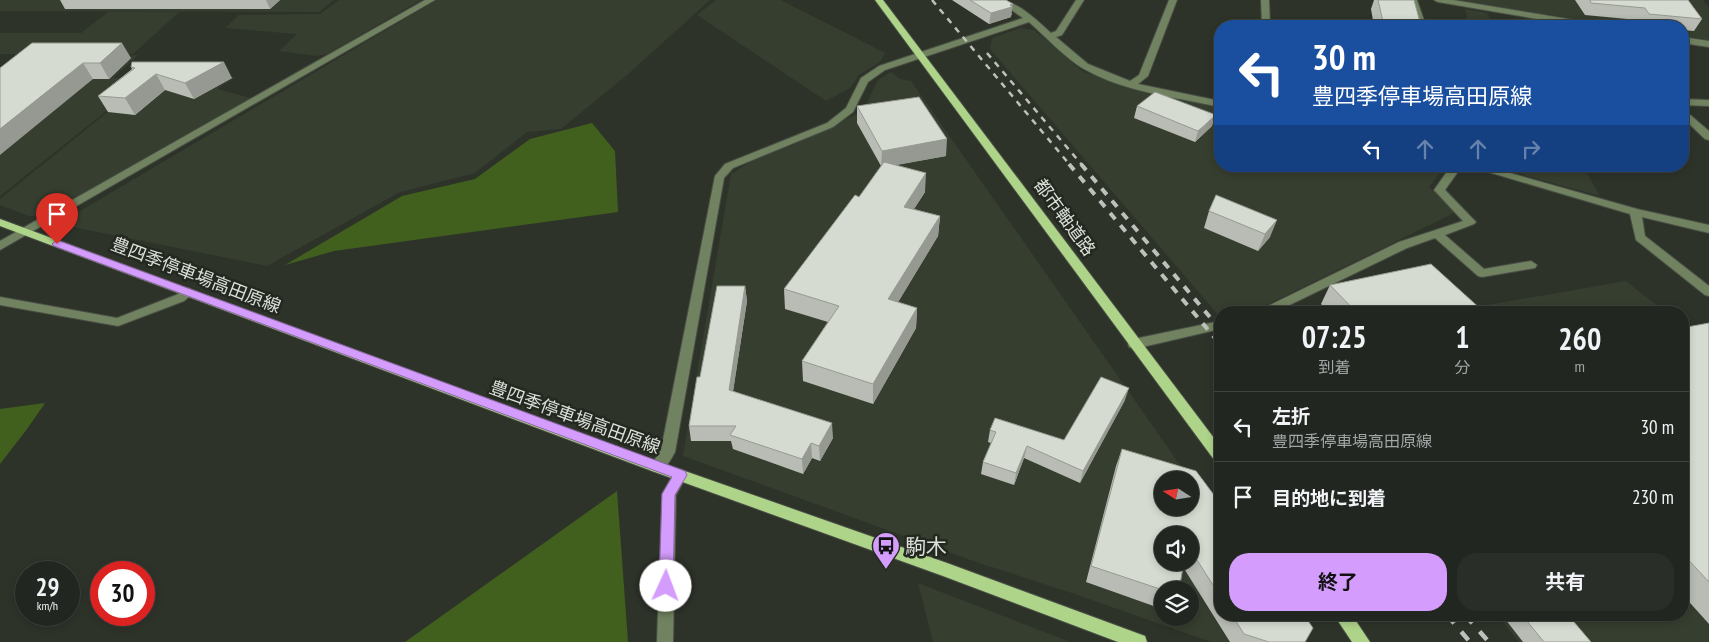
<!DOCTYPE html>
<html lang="ja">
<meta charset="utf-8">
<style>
:root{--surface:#222620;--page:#2a2e29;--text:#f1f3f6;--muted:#a2a5a5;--line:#3f433e;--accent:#d49cfc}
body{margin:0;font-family:"PT Sans Narrow","Noto Sans JP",sans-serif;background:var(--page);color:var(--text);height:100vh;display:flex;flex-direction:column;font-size:19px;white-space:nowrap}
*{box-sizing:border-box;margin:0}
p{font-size:16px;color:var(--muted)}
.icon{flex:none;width:28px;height:28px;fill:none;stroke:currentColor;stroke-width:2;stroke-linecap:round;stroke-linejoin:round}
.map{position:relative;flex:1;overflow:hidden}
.sheet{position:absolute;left:1214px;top:306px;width:475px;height:315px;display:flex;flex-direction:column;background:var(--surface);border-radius:20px;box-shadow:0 2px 8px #0003,0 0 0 1px var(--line)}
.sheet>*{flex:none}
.banner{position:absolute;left:1214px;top:20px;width:475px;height:152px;border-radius:20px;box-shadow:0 2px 8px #0003,0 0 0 1px var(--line);background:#1a4fa0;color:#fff;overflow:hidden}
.needle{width:32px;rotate:282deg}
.fabs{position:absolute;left:1154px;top:471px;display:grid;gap:10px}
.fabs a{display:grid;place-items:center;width:45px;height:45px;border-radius:50%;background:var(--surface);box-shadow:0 2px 8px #0003,0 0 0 1px var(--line);font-size:25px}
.speed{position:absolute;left:15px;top:561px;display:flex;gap:10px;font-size:25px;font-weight:700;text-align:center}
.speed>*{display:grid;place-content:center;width:65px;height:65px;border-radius:50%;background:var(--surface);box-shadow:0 2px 8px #0003,0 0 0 1px var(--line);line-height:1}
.speed small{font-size:12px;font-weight:400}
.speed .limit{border:8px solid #d22;background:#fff;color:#111}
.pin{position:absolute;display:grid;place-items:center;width:42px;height:42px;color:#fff;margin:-51px -21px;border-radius:50% 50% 50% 0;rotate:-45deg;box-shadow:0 0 5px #0007}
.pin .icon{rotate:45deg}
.me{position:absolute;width:55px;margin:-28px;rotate:2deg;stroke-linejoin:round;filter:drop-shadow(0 0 4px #0008)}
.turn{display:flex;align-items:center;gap:18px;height:105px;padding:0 15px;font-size:22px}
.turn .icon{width:65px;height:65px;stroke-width:2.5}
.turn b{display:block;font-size:35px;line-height:42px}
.lanes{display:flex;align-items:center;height:48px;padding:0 15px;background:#0003;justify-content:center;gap:25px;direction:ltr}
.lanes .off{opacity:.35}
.eta{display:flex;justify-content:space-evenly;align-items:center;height:85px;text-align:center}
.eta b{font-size:30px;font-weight:700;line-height:35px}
.action{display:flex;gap:10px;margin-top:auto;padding:10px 15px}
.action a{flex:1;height:58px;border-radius:20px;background:var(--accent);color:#111;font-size:20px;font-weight:700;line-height:58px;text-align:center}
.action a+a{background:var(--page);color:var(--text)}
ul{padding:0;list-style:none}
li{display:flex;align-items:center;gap:15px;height:70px;padding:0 15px;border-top:1px solid var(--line)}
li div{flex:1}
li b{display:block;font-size:19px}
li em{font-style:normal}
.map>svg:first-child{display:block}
.built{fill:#363e2f;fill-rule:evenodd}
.green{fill:#42601d}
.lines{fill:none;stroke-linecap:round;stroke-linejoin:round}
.minor-casing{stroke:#4a4f46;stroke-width:2}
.major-casing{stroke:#4a4f46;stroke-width:2}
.minor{fill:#70825f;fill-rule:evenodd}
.major{fill:#aed48a;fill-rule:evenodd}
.rail-far2{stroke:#bec1bb;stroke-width:2.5;stroke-dasharray:6 6;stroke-linecap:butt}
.rail-far1{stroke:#bec1bb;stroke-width:4;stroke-dasharray:8 8;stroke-linecap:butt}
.rail{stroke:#bec1bb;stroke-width:4.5;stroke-dasharray:11 11;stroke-linecap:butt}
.wall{fill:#b8bcb4;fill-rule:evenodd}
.shaded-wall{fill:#969992}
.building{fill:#d6dbd1;stroke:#969992;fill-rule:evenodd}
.route{fill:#d49cfc;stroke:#8a65a4}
.labels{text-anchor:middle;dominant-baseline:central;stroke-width:5;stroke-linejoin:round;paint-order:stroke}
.street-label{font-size:18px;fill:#dcdfda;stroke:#242920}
.near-poi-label{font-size:21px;fill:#dcdfda;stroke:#242920;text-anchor:start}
</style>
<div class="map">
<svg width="1709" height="642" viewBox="0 0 1709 642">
<rect width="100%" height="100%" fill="#2e332a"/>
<g class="built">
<path d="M0,0H334L319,12L0,11Z"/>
<path d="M339,0H421L327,54L317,56L279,51L297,34L225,28L239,15L320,14Z"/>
<path d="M437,0H710L627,75L561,129L527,132L475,173L400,192L267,266L58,224Z"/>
<path d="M716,0H781L885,53L880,62L859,75L850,88L826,101L697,15Z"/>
<path d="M1453,0H1703L1709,8V40L1683,36L1682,26H1622Z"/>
<path d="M1465,9L1487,13L1493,26H1469Z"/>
<path d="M108,12H179L133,54H0V33H81Z"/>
<path d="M1020,28L1034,30L1082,71L1129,88L1220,106V166H1445L1429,187L1456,212L1252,312H1220V317L990,49L992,38Z"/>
<path d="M138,55L113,78L149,77L0,196V81L32,57Z"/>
<path d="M891,72L900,79L911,81L1220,522V615L1305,642H1211L1072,593L976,562L683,456L731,174L753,160L791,146L863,111L878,80ZM1162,480H1190V508H1162ZM1162,535H1190V562H1162ZM1162,590H1190V618H1162Z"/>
<path d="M151,77H236L217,89L251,98L48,216H29L0,205V199Z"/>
<path d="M1519,166H1583L1600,196L1523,175Z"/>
<path d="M1626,281L1665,312H1468L1464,309Z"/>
<path d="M1683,545L1709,573V642H1519L1497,615H1682Z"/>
<path d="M918,583L1070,642H933Z"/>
</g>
<g class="green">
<path d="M592,123L615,151L618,212L334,251L285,265L402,196L475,179L530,139Z"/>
<path d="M45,403L27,429L0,464V409Z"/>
<path d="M617,491L628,642H405Z"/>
</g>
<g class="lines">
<defs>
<g id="minor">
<path d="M425,0H435L0,250V241Z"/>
<path d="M997,0C1017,0 1036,20 1051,33L1056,31L1076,0H1084L1062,35L1056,37L1088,64L1130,81L1139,75L1169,0H1177L1148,76L1138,84L1220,101V107C1175,97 1124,92 1084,69C1065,58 1045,36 1029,22L885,70L868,82L853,112L833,127L733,168L724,178L675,452C670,461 663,475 652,471L650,467L661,450L715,176L725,164L827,123L846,108L861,78L879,66L1023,18Z"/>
<path d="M1261,0H1269L1270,26H1262Z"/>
<path d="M1409,0H1417L1426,26H1418Z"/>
<path d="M1434,0H1453L1593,23L1597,26H1579L1438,2Z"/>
<path d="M1682,37L1709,41V47L1682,43Z"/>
<path d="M1682,99L1709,100V106L1682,105Z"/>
<path d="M1682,108L1709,131V140L1705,139L1682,117Z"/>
<path d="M1451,166H1462L1445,190L1476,222L1474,224L1445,235L1484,269L1531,261L1537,265L1535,268L1482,277L1478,276L1435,238L1407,248L1275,312H1260L1262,309L1399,242L1463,221L1434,190Z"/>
<path d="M1468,166H1485L1637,209L1709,225V233L1642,217L1645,236L1709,286V296L1705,295L1636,240L1630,214Z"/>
<path d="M189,288L195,292L184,301L118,326L0,305V297L117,318L176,295Z"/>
<path d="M1220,321V329L1134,349L1129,347L1128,344L1129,341L1134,339Z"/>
<path d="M680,469L685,471L687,475L676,495L673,642H657L662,494L675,471Z"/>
</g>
<g id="major">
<path d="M875,0H883L1220,446V463L1215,461Z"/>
<path d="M0,219L662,463L947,563L1145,636L1147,642H1118L943,576L652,471L0,226Z"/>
<path d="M1334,615H1352L1370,642H1352Z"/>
</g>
</defs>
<use href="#minor" class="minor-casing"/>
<use href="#major" class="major-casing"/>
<use href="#minor" class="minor"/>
<use href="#major" class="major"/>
<g class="rail-far2">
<path d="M932,0L1070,165"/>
<path d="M987,53L1082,165"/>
</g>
<g class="rail-far1">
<path d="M1069,164L1220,344"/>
<path d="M1081,164L1220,329"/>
</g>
<g class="rail">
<path d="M1447,615L1470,642"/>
<path d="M1465,615L1489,642"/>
</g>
</g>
<g class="wall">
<path d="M60,0H280L270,9H65Z"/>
<path d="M952,0H1006L1012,15H1011V17L989,24Z"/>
<path d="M1374,0H1414L1421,26H1374L1371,9Z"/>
<path d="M1575,0H1688L1702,19L1694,31L1682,30V26H1642L1638,20L1585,15Z"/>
<path d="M131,58L109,79H93L0,68Z"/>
<path d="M131,67L232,78L194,99L165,90L135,115L108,112L98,96L132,69Z"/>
<path d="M857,106L946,156L895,165L925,192L914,209L940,216L938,236L898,302L917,308L916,328L873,404L803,381L802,361L828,322L785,309L784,289L859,197L881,166L857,123Z"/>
<path d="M1137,106L1212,126L1195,142L1134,118Z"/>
<path d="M1559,166H1586L1585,169Z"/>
<path d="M1216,195L1270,237L1258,251L1204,228L1209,211Z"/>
<path d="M1330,285L1484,312H1328L1321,304Z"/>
<path d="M745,286L747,301L733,391L833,438L820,461L812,458L803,474L733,449L731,441H691L689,426L700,377Z"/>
<path d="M1709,323V624L1682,594V328Z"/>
<path d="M1125,400L1080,483L1024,458L1014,485L981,474L983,462L991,443L988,442L990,430L1064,440Z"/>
<path d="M1122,449L1220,503V615H1304L1305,642H1230L1183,567L1162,590V609L1086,582L1116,466ZM1190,535V562H1162Z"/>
<path d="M1502,615H1568L1591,642H1523Z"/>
</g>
<g class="shaded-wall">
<path d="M266,0H280L270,9Z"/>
<path d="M1013,4L1011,17L989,24L991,13Z"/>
<path d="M122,43L131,58L109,79L100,63Z"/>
<path d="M224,62L232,78L194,99L185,83Z"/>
<path d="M83,63L93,79L0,155V129Z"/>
<path d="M156,74L165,90L135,115L125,98Z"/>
<path d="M1216,115L1212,126L1195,142L1198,131Z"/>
<path d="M947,139L946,156L881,168L882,151Z"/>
<path d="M926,173L925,192L903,226L904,207Z"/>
<path d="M940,216L938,236L888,319V299Z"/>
<path d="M1277,220L1270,237L1258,251L1265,234Z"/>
<path d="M745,286L747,301L731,405L729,390Z"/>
<path d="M917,308L916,328L873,404V384Z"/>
<path d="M1129,388L1125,400L1080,483L1083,471Z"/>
<path d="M832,423L833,438L820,461L819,446Z"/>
<path d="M811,443L812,458L803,474L802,459Z"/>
<path d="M1027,446L1024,458L1014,485L1016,473Z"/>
</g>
<g class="building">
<path d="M970,0H1006L1013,4L1010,5L1012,7L991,13Z"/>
<path d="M1378,0H1414L1421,26H1384Z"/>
<path d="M1590,0H1688L1702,19L1649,14L1645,8L1591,3Z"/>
<path d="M32,43H122L100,63H83L0,129V68Z"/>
<path d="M132,62H224L185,83L156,74L125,98L98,96L135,68L131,67Z"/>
<path d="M1155,92L1216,115L1198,131L1137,106Z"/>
<path d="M919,97L947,139L882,151L857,106Z"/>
<path d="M884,162L926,173L904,207L940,216L888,299L917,308L873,384L802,361L839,306L784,289L855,195L859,197Z"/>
<path d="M1216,195L1277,220L1265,234L1209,211Z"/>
<path d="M1431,264L1484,312H1356L1330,285Z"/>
<path d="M717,286H745L729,390L832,423L819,446L811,443L802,459L730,435L736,426H689L697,377H700Z"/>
<path d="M1709,323V582L1682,553V328Z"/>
<path d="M1101,377L1129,388L1083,471L1027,446L1016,473L983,462L996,432L990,430L995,418L1064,440Z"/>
<path d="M1122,449L1196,471L1220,503V596L1190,549V535H1162V562H1184L1179,590H1163L1091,566ZM1162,480H1190V508H1162Z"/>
<path d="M1232,615H1304L1313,628L1305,642H1269L1244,634Z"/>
<path d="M1522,615H1568L1591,642H1544Z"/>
</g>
<path class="route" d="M57,240L685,471L687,475L675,495L673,586L671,591L666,593L661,591L659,586L662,494L672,477L54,246L52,244Z"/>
<defs>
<symbol id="bus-pin" viewBox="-11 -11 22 30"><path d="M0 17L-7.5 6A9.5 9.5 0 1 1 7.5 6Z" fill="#d49cfc" stroke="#242920"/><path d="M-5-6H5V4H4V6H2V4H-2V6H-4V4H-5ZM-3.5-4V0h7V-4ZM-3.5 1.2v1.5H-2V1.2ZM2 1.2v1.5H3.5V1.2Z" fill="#111"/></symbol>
</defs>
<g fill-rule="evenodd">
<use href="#bus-pin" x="870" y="530" width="32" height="43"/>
</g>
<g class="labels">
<g class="street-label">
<text transform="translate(1065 217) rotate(54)">都市軸道路</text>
<text transform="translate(196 275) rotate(21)">豊四季停車場高田原線</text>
<text transform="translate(575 417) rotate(20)">豊四季停車場高田原線</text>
</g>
<g class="near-poi-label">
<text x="905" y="546">駒木</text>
</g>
</g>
</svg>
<div class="fabs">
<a><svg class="needle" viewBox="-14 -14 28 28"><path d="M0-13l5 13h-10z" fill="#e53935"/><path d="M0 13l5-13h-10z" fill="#a2a5a5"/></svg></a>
<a><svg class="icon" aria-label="sound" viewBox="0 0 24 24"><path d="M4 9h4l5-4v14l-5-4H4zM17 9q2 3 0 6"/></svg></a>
<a><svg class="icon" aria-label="layers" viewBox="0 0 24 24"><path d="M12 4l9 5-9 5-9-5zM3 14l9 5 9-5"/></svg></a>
</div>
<div class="speed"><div>29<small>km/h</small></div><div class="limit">30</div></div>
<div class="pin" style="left:57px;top:244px;background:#d93025"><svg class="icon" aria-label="arrive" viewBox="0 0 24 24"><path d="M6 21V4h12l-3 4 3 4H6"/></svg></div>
<svg class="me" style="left:666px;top:586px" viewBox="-20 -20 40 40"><circle r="19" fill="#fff"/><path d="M0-13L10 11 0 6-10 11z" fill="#d49cfc"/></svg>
<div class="banner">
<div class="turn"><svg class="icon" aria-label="left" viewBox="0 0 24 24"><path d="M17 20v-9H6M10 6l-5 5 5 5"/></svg><div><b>30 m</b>豊四季停車場高田原線</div></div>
<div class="lanes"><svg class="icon" aria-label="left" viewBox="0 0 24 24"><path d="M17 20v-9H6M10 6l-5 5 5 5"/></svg><svg class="icon off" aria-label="ahead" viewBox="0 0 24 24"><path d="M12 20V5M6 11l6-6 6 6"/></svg><svg class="icon off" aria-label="ahead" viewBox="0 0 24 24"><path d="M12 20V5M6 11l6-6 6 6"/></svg><svg class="icon off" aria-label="right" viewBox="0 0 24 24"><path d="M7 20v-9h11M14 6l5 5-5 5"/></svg></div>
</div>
<section class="sheet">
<div class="eta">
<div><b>07:25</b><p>到着</p></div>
<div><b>1</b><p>分</p></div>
<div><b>260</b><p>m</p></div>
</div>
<ul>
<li><svg class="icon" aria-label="left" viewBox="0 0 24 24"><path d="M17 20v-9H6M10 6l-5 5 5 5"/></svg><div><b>左折</b><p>豊四季停車場高田原線</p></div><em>30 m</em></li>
<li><svg class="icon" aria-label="arrive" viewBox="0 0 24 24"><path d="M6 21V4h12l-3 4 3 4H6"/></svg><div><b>目的地に到着</b></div><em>230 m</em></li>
</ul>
<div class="action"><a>終了</a><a>共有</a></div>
</section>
</div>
